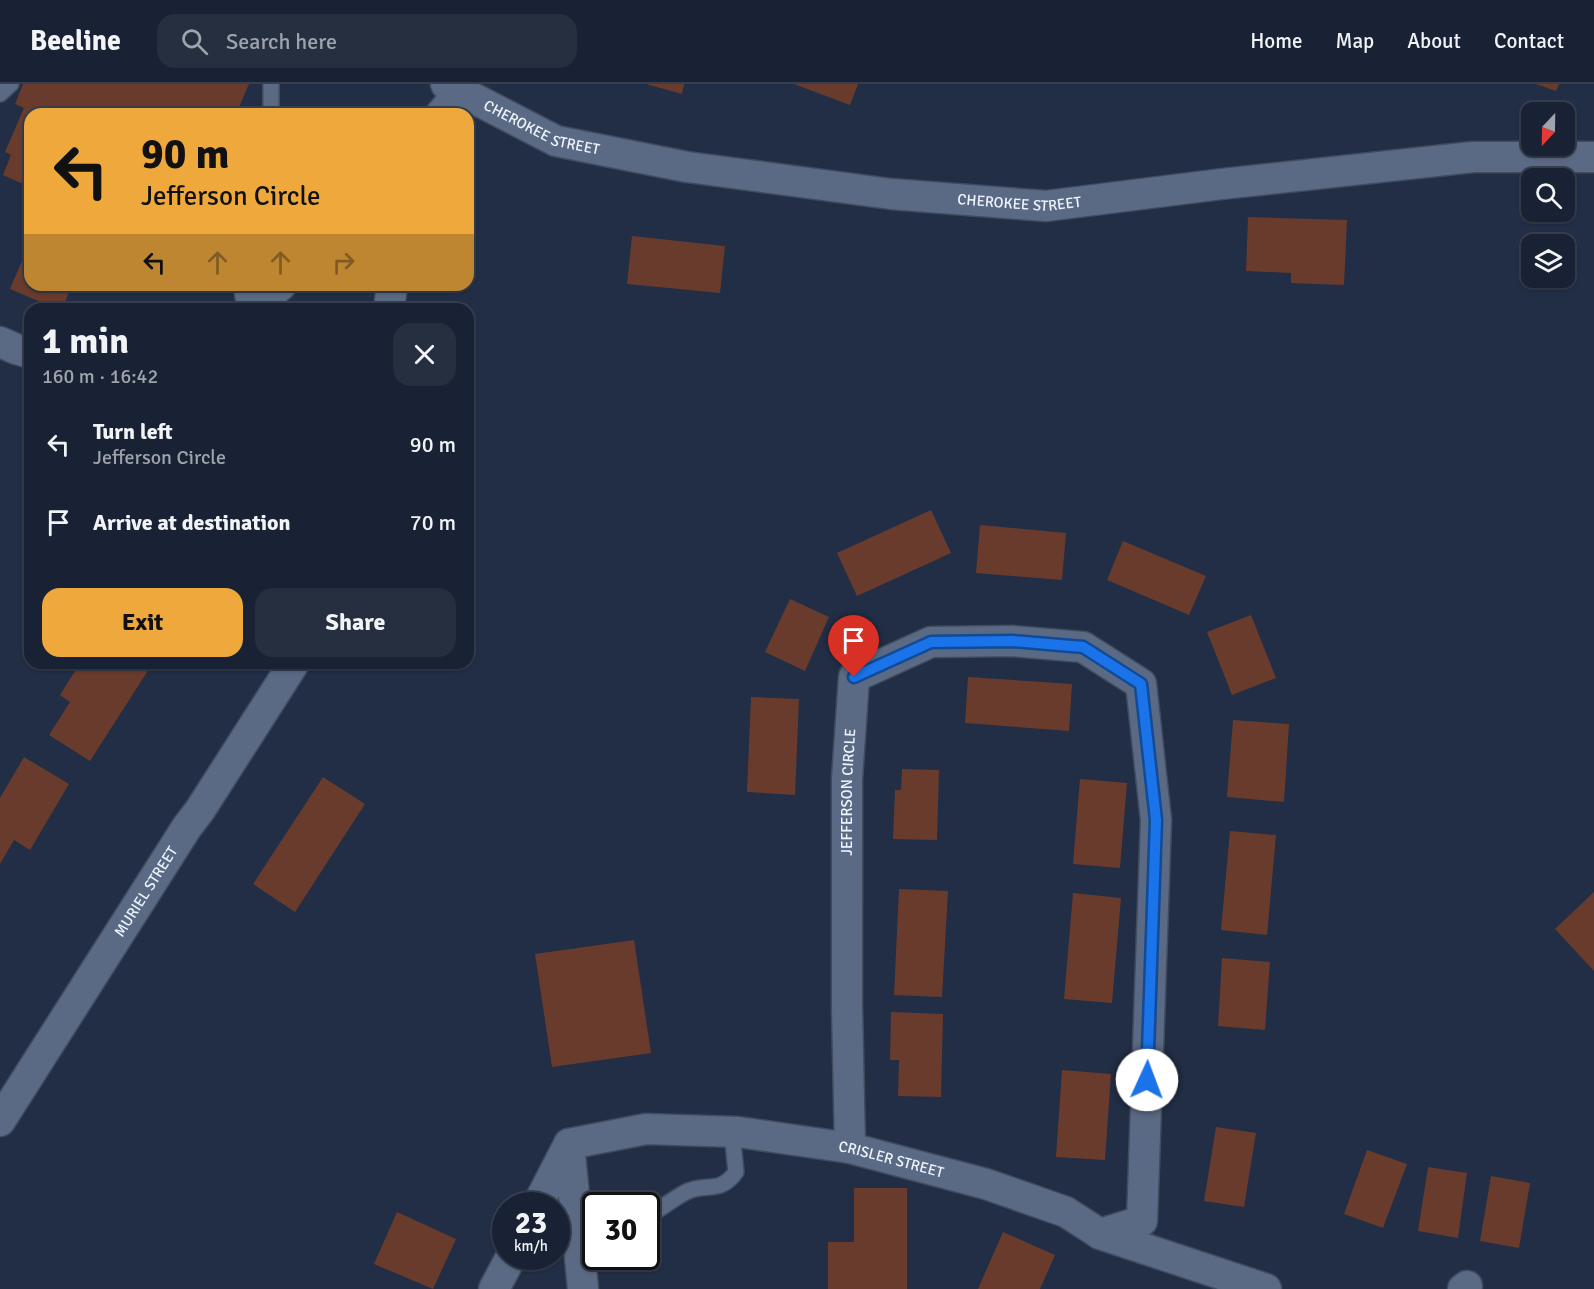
<!DOCTYPE html>
<meta charset="utf-8">
<style>
:root{--surface:#192234;--page:#262f40;--text:#f1f3f6;--muted:#9fa4ac;--line:#373f4f;--accent:#eea83c}
body{margin:0;font-family:Signika,sans-serif;background:var(--page);color:var(--text);height:100vh;display:flex;flex-direction:column;font-size:22px;white-space:nowrap}
*{box-sizing:border-box;margin:0}
p{font-size:20px;color:var(--muted)}
.icon{flex:none;width:33px;height:33px;fill:none;stroke:currentColor;stroke-width:2;stroke-linecap:round;stroke-linejoin:round}
.map{position:relative;flex:1;overflow:hidden}
.side{position:absolute;left:24px;top:219px;width:450px;height:366px;display:flex;flex-direction:column;background:var(--surface);border-radius:18px;box-shadow:0 2px 4px #0004,0 0 0 2px var(--line)}
.side>*{flex:none}
.top-card{position:absolute;left:24px;top:24px;width:450px;height:183px;border-radius:18px;box-shadow:0 2px 4px #0004,0 0 0 2px var(--line);background:#eea83c;color:#111;overflow:hidden}
.needle{width:39px;rotate:202deg}
.buttons{position:absolute;left:1521px;top:18px;display:grid;gap:12px}
.buttons a{display:grid;place-items:center;width:54px;height:54px;border-radius:12px;background:var(--surface);box-shadow:0 2px 4px #0004,0 0 0 2px var(--line);font-size:30px}
.speed{position:absolute;left:492px;top:1108px;display:flex;gap:12px;font-size:30px;font-weight:700;text-align:center}
.speed>*{display:grid;place-content:center;width:78px;height:78px;border-radius:50%;background:var(--surface);box-shadow:0 2px 4px #0004,0 0 0 2px var(--line);line-height:1}
.speed small{font-size:15px;font-weight:400}
.speed .limit{border:3px solid #111;border-radius:9px;background:#fff;color:#111}
.pin{position:absolute;display:grid;place-items:center;width:51px;height:51px;color:#fff;margin:-62px -26px;border-radius:50% 50% 50% 0;rotate:-45deg;box-shadow:0 0 6px #0007}
.pin .icon{rotate:45deg}
.me{position:absolute;width:66px;margin:-33px;rotate:2deg;stroke-linejoin:round;filter:drop-shadow(0 0 4px #0008)}
.turn{display:flex;align-items:center;gap:21px;height:126px;padding:0 18px;font-size:27px}
.turn .icon{width:78px;height:78px;stroke-width:2.5}
.turn b{display:block;font-size:42px;line-height:51px}
.lanes{display:flex;align-items:center;height:57px;padding:0 18px;background:#0003;justify-content:center;gap:30px;direction:ltr}
.lanes .off{opacity:.35}
.round{display:grid;place-items:center;flex:none;width:63px;height:63px;border-radius:18px;background:var(--page)}
.summary{display:flex;align-items:center;justify-content:space-between;height:102px;padding:0 18px}
h1{font-size:36px;font-weight:700;line-height:45px}
.primary-button{display:flex;gap:12px;margin-top:auto;padding:12px 18px}
.primary-button a{flex:1;height:69px;border-radius:18px;background:var(--accent);color:#111;font-size:24px;font-weight:700;line-height:69px;text-align:center}
.primary-button a+a{background:var(--page);color:var(--text)}
ul{padding:0;list-style:none}
li{display:flex;align-items:center;gap:18px;height:78px;padding:0 18px}
li div{flex:1}
li b{display:block;font-size:22px}
li em{font-style:normal}
header{display:flex;align-items:center;gap:36px;box-sizing:border-box;height:84px;padding:0 30px;background:var(--surface);border-bottom:2px solid var(--line)}
header strong{font-size:28px}
nav{display:flex;gap:33px;margin-inline-start:auto;font-size:21px}
.search{width:420px;height:54px;background:var(--page);display:flex;align-items:center;gap:15px;box-sizing:border-box;padding:0 21px;border-radius:18px;color:var(--muted);font-size:22px}
.map>svg:first-child{display:block}
.building{fill:#693b2d}
.lines{fill:none;stroke-linecap:round;stroke-linejoin:round}
.service-casing{stroke:#414b5d;stroke-width:18}
.minor-casing{stroke:#414b5d;stroke-width:33}
.service{stroke:#5b6a84;stroke-width:15}
.minor{stroke:#5b6a84;stroke-width:30}
.route-casing{stroke:#114b97;stroke-width:15}
.route{stroke:#1a73e8;stroke-width:10}
.labels{text-anchor:middle;dominant-baseline:central;stroke-width:5;stroke-linejoin:round;paint-order:stroke}
.street-label{font-size:15px;fill:#eef4fd;stroke:#212e45}
</style>
<header>
<strong>Beeline</strong>
<div class="search"><svg class="icon" aria-label="search" viewBox="0 0 24 24"><circle cx="10" cy="10" r="6"/><path d="M15 15l6 6"/></svg>Search here</div>
<nav><a>Home</a><a>Map</a><a>About</a><a>Contact</a></nav>
</header>
<div class="map">
<svg width="1594" height="1205" viewBox="0 0 1594 1205">
<rect width="100%" height="100%" fill="#212e45"/>
<g class="building">
<path d="M23,0H249L236,30H30V103L3,91L11,71L5,68L24,24L15,20Z"/>
<path d="M646,0H684L682,10Z"/>
<path d="M794,0H858L850,21Z"/>
<path d="M1536,0H1559L1556,7Z"/>
<path d="M1248,133L1347,136L1344,201L1291,199V189L1246,187Z"/>
<path d="M632,152L725,162L720,209L627,200Z"/>
<path d="M30,158V201H72L62,225H57L10,205Z"/>
<path d="M931,426L951,469L857,512L837,469Z"/>
<path d="M980,441L1066,449L1062,496L976,489Z"/>
<path d="M1123,457L1206,492L1189,531L1107,496Z"/>
<path d="M790,515L829,533L805,587L765,568Z"/>
<path d="M1251,531L1276,594L1232,611L1207,548Z"/>
<path d="M80,579H139L149,585L90,677L49,651L70,618L60,611Z"/>
<path d="M968,593L1072,600L1069,647L965,639Z"/>
<path d="M751,613L799,615L795,711L747,708Z"/>
<path d="M1233,636L1289,640L1284,718L1227,713Z"/>
<path d="M24,673L69,700L30,766L14,756L0,780V714Z"/>
<path d="M902,685L939,686L937,756L893,755L895,706H901Z"/>
<path d="M323,693L365,720L295,828L253,800Z"/>
<path d="M1080,695L1127,699L1120,784L1073,780Z"/>
<path d="M1230,747L1276,751L1267,851L1221,846Z"/>
<path d="M899,805L948,807L942,913L894,911Z"/>
<path d="M1594,808V887L1555,845Z"/>
<path d="M1073,809L1121,814L1112,919L1064,915Z"/>
<path d="M634,856L651,969L552,983L535,870Z"/>
<path d="M1222,874L1270,878L1265,946L1218,942Z"/>
<path d="M891,928L943,930L941,1013L898,1012L899,976H890Z"/>
<path d="M1062,986L1111,990L1105,1076L1056,1073Z"/>
<path d="M1216,1043L1256,1049L1244,1123L1204,1117Z"/>
<path d="M1367,1066L1407,1080L1383,1144L1344,1130Z"/>
<path d="M1428,1083L1467,1089L1458,1154L1418,1147Z"/>
<path d="M1491,1092L1530,1099L1519,1164L1480,1157Z"/>
<path d="M854,1104H907V1205H828V1158H854Z"/>
<path d="M397,1128L456,1155L433,1205L374,1180Z"/>
<path d="M1003,1148L1055,1171L1040,1205H978Z"/>
</g>
<g class="lines">
<defs>
<g id="service">
<path d="M271,0V30"/>
<path d="M0,10L11,0"/>
<path d="M241,201L245,225"/>
<path d="M646,1134C660,1125 673,1115 686,1108C707,1098 719,1111 736,1088L732,1048"/>
</g>
<g id="minor">
<path id="s1" d="M446,0L556,57L687,83L891,110L1046,122L1222,100L1473,73H1594"/>
<path d="M441,30L460,8"/>
<path d="M254,225L281,201"/>
<path d="M389,225L392,201"/>
<path d="M0,258L16,265L30,269"/>
<path id="s2" d="M0,1037L187,743L200,726L294,579"/>
<path d="M569,1060L583,1205"/>
<path id="s3" d="M850,1064L847,923V695L854,593L931,558L1012,557L1083,563L1141,600L1156,736L1142,1137L1100,1150"/>
<path id="s4" d="M537,1122L569,1060L646,1045L738,1048L850,1064L986,1100L1066,1128L1100,1150L1266,1205"/>
<path d="M494,1205L511,1173"/>
<path d="M1463,1205L1467,1202"/>
</g>
</defs>
<use href="#service" class="service-casing"/>
<use href="#minor" class="minor-casing"/>
<use href="#service" class="service"/>
<use href="#minor" class="minor"/>
</g>
<g class="lines">
<defs>
<path id="route" d="M854,593L931,558L1012,557L1083,563L1141,600L1156,736L1147,996"/>
</defs>
<use href="#route" class="route-casing"/>
<use href="#route" class="route"/>
</g>
<g class="labels">
<g class="street-label">
<text stroke="none"><textPath href="#s1" startOffset="106">CHEROKEE STREET</textPath></text>
<text stroke="none"><textPath href="#s1" startOffset="592">CHEROKEE STREET</textPath></text>
<text stroke="none"><textPath href="#s3" startOffset="356">JEFFERSON CIRCLE</textPath></text>
<text stroke="none"><textPath href="#s2" startOffset="272">MURIEL STREET</textPath></text>
<text stroke="none"><textPath href="#s4" startOffset="396">CRISLER STREET</textPath></text>
</g>
</g>
</svg>
<div class="buttons">
<a><svg class="needle" viewBox="-14 -14 28 28"><path d="M0-13l5 13h-10z" fill="#e53935"/><path d="M0 13l5-13h-10z" fill="#9fa4ac"/></svg></a>
<a><svg class="icon" aria-label="search" viewBox="0 0 24 24"><circle cx="10" cy="10" r="6"/><path d="M15 15l6 6"/></svg></a>
<a><svg class="icon" aria-label="layers" viewBox="0 0 24 24"><path d="M12 4l9 5-9 5-9-5zM3 14l9 5 9-5"/></svg></a>
</div>
<div class="speed"><div>23<small>km/h</small></div><div class="limit">30</div></div>
<div class="pin" style="left:854px;top:593px;background:#d93025"><svg class="icon" aria-label="arrive" viewBox="0 0 24 24"><path d="M6 21V4h12l-3 4 3 4H6"/></svg></div>
<svg class="me" style="left:1147px;top:996px" viewBox="-20 -20 40 40"><circle r="19" fill="#fff"/><path d="M0-13L10 11 0 6-10 11z" fill="#1a73e8"/></svg>
<div class="top-card">
<div class="turn"><svg class="icon" aria-label="left" viewBox="0 0 24 24"><path d="M17 20v-9H6M10 6l-5 5 5 5"/></svg><div><b>90 m</b>Jefferson Circle</div></div>
<div class="lanes"><svg class="icon" aria-label="left" viewBox="0 0 24 24"><path d="M17 20v-9H6M10 6l-5 5 5 5"/></svg><svg class="icon off" aria-label="ahead" viewBox="0 0 24 24"><path d="M12 20V5M6 11l6-6 6 6"/></svg><svg class="icon off" aria-label="ahead" viewBox="0 0 24 24"><path d="M12 20V5M6 11l6-6 6 6"/></svg><svg class="icon off" aria-label="right" viewBox="0 0 24 24"><path d="M7 20v-9h11M14 6l5 5-5 5"/></svg></div>
</div>
<section class="side">
<div class="summary"><div><h1>1 min</h1><p>160 m · 16:42</p></div><a class="round"><svg class="icon" aria-label="close" viewBox="0 0 24 24"><path d="M6 6l12 12M18 6L6 18"/></svg></a></div>
<ul>
<li><svg class="icon" aria-label="left" viewBox="0 0 24 24"><path d="M17 20v-9H6M10 6l-5 5 5 5"/></svg><div><b>Turn left</b><p>Jefferson Circle</p></div><em>90 m</em></li>
<li><svg class="icon" aria-label="arrive" viewBox="0 0 24 24"><path d="M6 21V4h12l-3 4 3 4H6"/></svg><div><b>Arrive at destination</b></div><em>70 m</em></li>
</ul>
<div class="primary-button"><a>Exit</a><a>Share</a></div>
</section>
</div>
